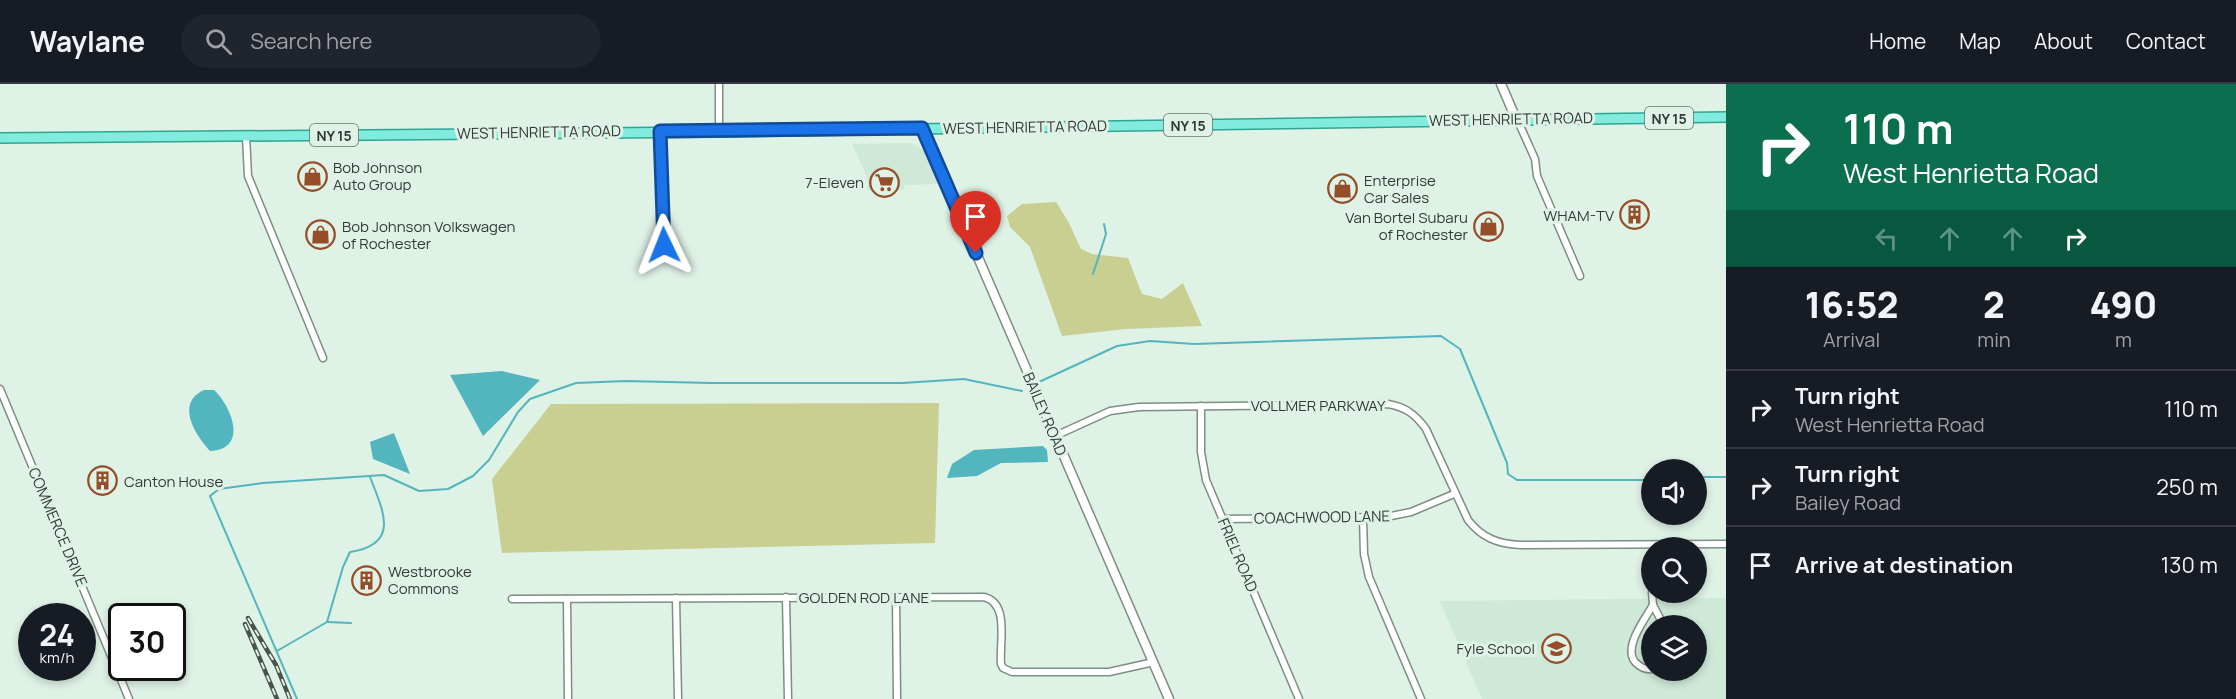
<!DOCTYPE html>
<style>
:root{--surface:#171b24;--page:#20242c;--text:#f1f3f6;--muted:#9ea1a6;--line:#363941}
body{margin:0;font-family:Manrope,sans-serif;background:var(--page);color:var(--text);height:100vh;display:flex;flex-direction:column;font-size:22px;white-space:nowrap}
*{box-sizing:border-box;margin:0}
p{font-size:20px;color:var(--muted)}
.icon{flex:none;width:33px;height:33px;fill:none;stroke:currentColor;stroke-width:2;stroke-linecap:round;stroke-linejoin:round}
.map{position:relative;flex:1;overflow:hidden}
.panel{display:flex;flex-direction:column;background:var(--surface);width:510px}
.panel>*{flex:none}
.banner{background:#0b6e4f;color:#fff;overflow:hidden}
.buttons{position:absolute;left:1641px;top:375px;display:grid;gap:12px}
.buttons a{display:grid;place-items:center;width:66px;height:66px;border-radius:50%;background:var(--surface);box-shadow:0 3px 9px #0003;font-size:30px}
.speed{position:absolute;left:18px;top:519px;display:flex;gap:12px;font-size:30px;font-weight:700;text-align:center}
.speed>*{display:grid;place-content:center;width:78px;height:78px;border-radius:50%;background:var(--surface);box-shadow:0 3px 9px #0003;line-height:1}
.speed small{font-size:15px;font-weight:400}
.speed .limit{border:3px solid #111;border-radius:9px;background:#fff;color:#111}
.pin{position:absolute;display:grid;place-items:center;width:51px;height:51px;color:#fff;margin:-62px -26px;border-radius:50% 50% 50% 0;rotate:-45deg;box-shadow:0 0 6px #0007}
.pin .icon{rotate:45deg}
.me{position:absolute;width:66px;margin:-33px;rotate:358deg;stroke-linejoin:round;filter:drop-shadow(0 0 4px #0008)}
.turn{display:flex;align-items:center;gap:21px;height:126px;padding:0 18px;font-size:27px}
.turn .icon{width:78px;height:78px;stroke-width:2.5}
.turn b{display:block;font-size:42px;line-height:51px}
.lanes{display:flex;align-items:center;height:57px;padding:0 18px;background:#0003;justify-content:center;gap:30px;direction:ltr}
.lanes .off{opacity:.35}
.eta{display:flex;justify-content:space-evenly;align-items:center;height:102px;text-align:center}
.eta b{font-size:36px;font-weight:800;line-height:42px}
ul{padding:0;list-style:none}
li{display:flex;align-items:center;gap:18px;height:78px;padding:0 18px;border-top:2px solid var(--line)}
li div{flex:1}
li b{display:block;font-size:22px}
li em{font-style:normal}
header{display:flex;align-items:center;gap:36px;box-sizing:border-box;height:84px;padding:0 30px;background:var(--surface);border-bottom:2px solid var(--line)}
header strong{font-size:28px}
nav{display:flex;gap:33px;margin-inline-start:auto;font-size:21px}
.search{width:420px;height:54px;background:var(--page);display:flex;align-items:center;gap:15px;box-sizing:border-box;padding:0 21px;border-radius:33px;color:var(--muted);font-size:22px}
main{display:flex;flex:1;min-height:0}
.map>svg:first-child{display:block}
.built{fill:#cfe9d9;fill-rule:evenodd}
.green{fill:#c8cf90}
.water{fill:#53b5bd}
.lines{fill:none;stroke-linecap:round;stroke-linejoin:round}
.stream{stroke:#53b5bd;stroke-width:2}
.street-casing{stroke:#7d8e83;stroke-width:9}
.secondary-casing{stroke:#7d8e83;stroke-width:11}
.primary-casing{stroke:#2fa594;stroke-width:12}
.street{stroke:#fff;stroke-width:6}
.secondary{stroke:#fff;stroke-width:8}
.primary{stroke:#81ecdd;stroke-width:9}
.rail-casing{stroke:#49524d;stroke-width:4.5}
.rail{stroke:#dff2e6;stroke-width:2;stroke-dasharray:7;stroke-linecap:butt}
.route-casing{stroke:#114b97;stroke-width:15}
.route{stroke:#1a73e8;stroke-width:10}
.labels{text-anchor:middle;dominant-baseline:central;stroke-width:6;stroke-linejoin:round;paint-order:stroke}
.shield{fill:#dff2e6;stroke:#67716b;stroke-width:1.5}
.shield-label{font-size:14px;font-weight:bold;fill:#333a36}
.street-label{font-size:15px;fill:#333a36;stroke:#dff2e6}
.poi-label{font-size:15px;fill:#333a36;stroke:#dff2e6;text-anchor:start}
</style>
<header>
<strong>Waylane</strong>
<div class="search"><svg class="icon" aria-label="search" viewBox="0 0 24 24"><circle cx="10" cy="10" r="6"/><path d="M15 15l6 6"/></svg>Search here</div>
<nav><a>Home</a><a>Map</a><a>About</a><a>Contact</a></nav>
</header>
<main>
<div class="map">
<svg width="1726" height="615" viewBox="0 0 1726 615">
<rect width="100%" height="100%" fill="#dff2e6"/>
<g class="built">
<path d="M908,59L916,61L925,68L940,100L904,101V106H868L867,93L852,60Z"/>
<path d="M1726,514V615H1482L1440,517ZM1652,542H1696V586H1652Z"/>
</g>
<g class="green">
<path d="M1056,118L1068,137L1081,165L1092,170L1128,174L1142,210L1162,215L1183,199L1202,242L1126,245L1062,252L1030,163L1010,143L1007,132L1022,120Z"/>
<path d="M939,319L935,459L502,469L492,395L551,320Z"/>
</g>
<g class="water">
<path d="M502,287L540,296L483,352L450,291Z"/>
<path d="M204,306H214L217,309C233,327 247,365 210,367C195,351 175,319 204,306Z"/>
<path d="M394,349L410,390L373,375L370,358Z"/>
<path d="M1043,362L1047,366L1048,378L1001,379L977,392L947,394L952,380L974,366Z"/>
</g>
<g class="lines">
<g class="stream">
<path d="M1093,190L1106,150L1104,140"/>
<path d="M1039,298L1117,262L1150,257L1194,260L1441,252L1460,265L1507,379L1508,390L1517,396H1652"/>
<path d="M1696,393H1726"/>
<path d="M327,538L351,539"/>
<path d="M277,567L327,538L343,483L350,468C401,460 383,427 370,393"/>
<path d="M297,615L210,412L219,405L263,399L384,391L419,407L448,405L473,392L489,376L518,328L530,315L576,299L626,297L711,299H903L964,295L1022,307"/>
</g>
<defs>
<g id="street">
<path d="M719,0V48"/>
<path d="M1517,35L1535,75L1537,92L1580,192"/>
<path d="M659,47L664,161"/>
<path d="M246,52L248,92L323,274"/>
<path d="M0,305L129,615"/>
<path d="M1201,322V368L1206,396L1299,615"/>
<path d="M1055,352L1110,327L1139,323L1388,320C1406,323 1416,331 1426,345L1468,436C1482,454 1498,460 1521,461L1726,460"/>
<path d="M1363,434L1364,470L1369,493L1421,615"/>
<path d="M1222,435L1386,433L1411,428L1454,410"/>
<path d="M1652,508L1653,521L1664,542"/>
<path d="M786,513L788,615"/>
<path d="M896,513L897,615"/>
<path d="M676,514L678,615"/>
<path d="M512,515L984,513C1010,519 999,560 1001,580L1003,584L1012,588H1109L1154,578"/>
<path d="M567,515L568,615"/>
<path d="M1652,585C1645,586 1640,583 1635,578C1623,563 1645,535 1653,521"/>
</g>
<g id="secondary">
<path d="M1501,0L1516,35"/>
<path d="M922,44L1169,615"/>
</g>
<path id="primary" d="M0,54L719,48L1726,33"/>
</defs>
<use href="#street" class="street-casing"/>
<use href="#secondary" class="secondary-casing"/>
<use href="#primary" class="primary-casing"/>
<use href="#street" class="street"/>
<use href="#secondary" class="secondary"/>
<use href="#primary" class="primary"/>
<defs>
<g id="rail">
<path d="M248,534L276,581L290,615"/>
<path d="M245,540L277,615"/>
</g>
</defs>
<use href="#rail" class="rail-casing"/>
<use href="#rail" class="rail"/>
</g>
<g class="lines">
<defs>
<path id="route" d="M664,161L660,47L922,44L976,169"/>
</defs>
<use href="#route" class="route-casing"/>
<use href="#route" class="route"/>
</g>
<defs>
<symbol id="shop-ring" viewBox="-11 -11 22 22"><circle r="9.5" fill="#dff2e6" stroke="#954e29" stroke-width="1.5"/><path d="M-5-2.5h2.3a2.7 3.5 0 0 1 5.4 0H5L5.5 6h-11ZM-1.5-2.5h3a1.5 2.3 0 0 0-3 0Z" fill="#954e29"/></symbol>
<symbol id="supermarket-ring" viewBox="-11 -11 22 22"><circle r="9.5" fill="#dff2e6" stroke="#954e29" stroke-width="1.5"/><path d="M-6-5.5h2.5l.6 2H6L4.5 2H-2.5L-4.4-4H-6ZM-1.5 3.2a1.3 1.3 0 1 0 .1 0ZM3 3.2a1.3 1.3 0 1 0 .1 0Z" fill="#954e29"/></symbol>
<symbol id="building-ring" viewBox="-11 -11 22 22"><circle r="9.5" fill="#dff2e6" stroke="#954e29" stroke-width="1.5"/><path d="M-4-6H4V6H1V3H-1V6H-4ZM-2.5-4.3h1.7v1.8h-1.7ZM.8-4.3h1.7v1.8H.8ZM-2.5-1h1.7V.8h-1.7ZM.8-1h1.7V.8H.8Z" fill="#954e29"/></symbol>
<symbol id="school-ring" viewBox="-11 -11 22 22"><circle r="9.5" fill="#dff2e6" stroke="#954e29" stroke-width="1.5"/><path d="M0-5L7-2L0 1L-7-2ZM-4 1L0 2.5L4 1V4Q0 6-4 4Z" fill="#954e29"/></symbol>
</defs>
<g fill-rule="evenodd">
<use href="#shop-ring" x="296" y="76" width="33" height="33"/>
<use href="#supermarket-ring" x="868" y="82" width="33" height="33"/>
<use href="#shop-ring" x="1326" y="88" width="33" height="33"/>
<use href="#building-ring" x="1618" y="114" width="33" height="33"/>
<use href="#shop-ring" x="1472" y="126" width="33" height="33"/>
<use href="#shop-ring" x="304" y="134" width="33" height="33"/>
<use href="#building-ring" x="86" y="380" width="33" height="33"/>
<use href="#building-ring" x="350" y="480" width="33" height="33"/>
<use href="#school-ring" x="1540" y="548" width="33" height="33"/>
</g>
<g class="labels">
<g class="shield">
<rect x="1645" y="23" width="48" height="22" rx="4.5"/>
<rect x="1164" y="30" width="48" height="22" rx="4.5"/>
<rect x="310" y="40" width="48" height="22" rx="4.5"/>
</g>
<g class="shield-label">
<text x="1669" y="34">NY 15</text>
<text x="1188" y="41">NY 15</text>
<text x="334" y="51">NY 15</text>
</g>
<g class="street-label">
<text transform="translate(1511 35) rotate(-1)">WEST HENRIETTA ROAD</text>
<text transform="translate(1025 43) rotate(-1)">WEST HENRIETTA ROAD</text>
<text transform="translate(539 48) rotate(-1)">WEST HENRIETTA ROAD</text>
<text x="1318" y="321">VOLLMER PARKWAY</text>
<text transform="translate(1045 330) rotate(67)">BAILEY ROAD</text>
<text transform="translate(1322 433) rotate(-1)">COACHWOOD LANE</text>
<text transform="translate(58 443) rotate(67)">COMMERCE DRIVE</text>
<text transform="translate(1238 471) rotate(67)">FRIEL ROAD</text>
<text x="864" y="513">GOLDEN ROD LANE</text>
</g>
<g class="poi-label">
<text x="333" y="83">Bob Johnson<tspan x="333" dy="17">Auto Group</tspan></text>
<text x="1364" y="96">Enterprise<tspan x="1364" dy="17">Car Sales</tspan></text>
<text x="864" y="98" text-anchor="end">7-Eleven</text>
<text x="1614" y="131" text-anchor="end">WHAM-TV</text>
<text x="1468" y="133" text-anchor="end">Van Bortel Subaru<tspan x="1468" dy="17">of Rochester</tspan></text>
<text x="342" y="142">Bob Johnson Volkswagen<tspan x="342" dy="17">of Rochester</tspan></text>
<text x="124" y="397">Canton House</text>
<text x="388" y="487">Westbrooke<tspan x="388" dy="17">Commons</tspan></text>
<text x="1535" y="564" text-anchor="end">Fyle School</text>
</g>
</g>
</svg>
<div class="buttons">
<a><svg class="icon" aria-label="sound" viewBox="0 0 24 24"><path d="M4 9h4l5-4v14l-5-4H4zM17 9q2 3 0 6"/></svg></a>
<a><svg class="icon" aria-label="search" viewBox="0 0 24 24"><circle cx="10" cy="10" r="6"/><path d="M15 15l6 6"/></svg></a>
<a><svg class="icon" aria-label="layers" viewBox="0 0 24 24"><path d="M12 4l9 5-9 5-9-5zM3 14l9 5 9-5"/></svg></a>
</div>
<div class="speed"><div>24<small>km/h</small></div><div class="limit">30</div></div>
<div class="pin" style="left:976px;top:169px;background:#d93025"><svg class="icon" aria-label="arrive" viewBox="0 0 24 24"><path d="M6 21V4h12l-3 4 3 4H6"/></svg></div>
<svg class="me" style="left:664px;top:161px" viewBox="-20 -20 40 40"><path d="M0-17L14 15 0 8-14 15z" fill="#1a73e8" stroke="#fff" stroke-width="4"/></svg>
</div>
<section class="panel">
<div class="banner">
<div class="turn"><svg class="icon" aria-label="right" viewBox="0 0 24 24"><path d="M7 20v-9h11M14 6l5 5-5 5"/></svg><div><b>110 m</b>West Henrietta Road</div></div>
<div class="lanes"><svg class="icon off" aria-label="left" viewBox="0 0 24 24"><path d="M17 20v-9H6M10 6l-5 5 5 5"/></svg><svg class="icon off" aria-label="ahead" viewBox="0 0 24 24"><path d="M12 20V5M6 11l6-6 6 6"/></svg><svg class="icon off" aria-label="ahead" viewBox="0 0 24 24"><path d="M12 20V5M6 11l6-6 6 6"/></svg><svg class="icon" aria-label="right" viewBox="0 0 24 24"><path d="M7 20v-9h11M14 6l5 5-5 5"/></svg></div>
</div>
<div class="eta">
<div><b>16:52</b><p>Arrival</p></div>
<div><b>2</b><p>min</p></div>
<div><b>490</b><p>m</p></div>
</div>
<ul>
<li><svg class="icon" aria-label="right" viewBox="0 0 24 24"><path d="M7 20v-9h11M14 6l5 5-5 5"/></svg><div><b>Turn right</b><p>West Henrietta Road</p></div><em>110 m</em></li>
<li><svg class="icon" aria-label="right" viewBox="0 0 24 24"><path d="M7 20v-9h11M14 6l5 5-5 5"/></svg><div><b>Turn right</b><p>Bailey Road</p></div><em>250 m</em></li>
<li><svg class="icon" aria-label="arrive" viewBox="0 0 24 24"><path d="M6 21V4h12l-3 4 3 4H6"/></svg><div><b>Arrive at destination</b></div><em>130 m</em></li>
</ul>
</section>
</main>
